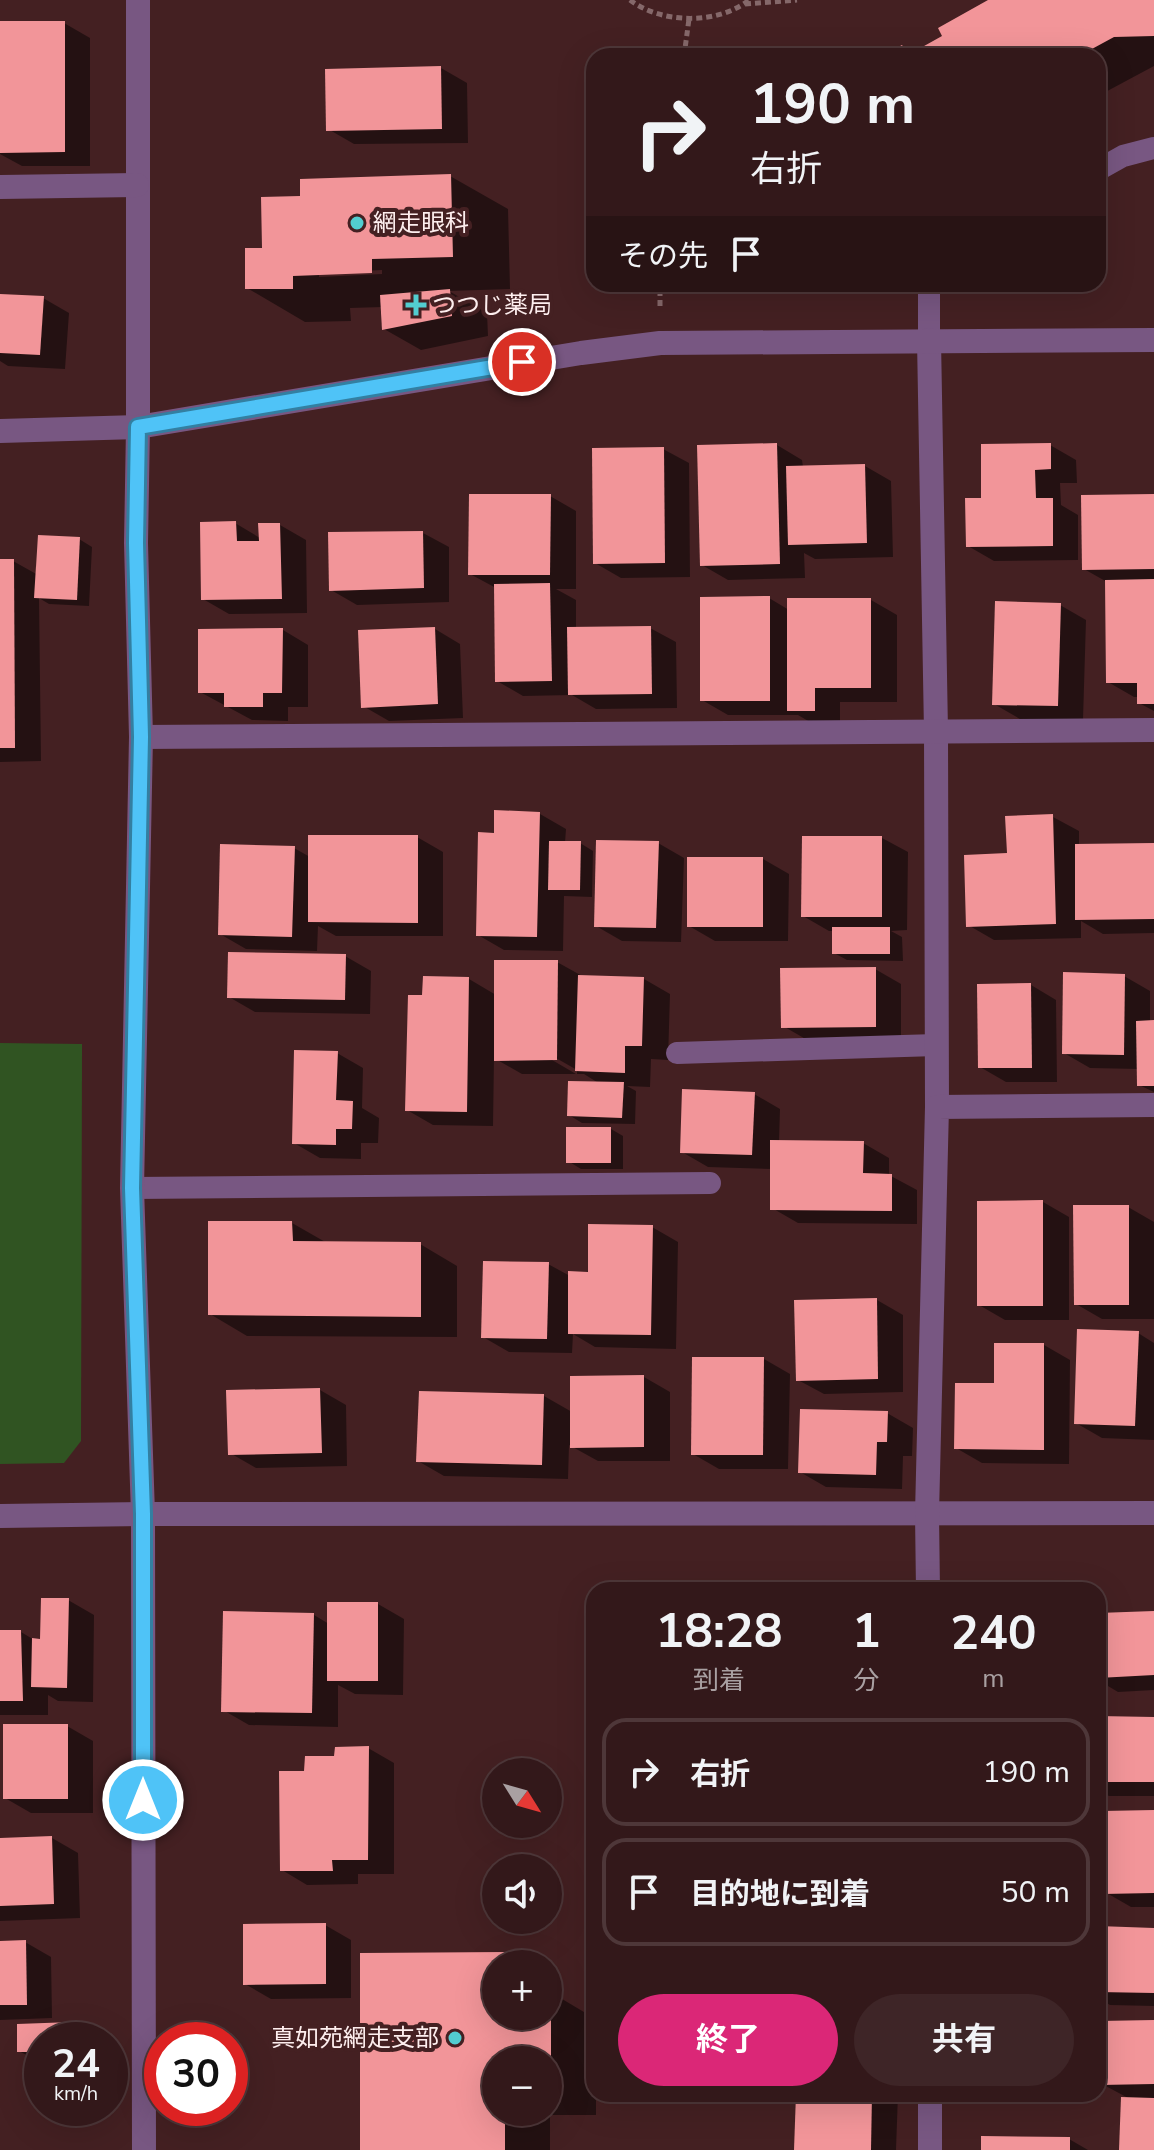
<!DOCTYPE html>
<html lang="ja">
<meta charset="utf-8">
<style>
:root{--surface:#33181a;--page:#3e2527;--text:#f1f3f6;--muted:#a9a0a2;--line:#4e3739;--accent:#db2777}
body{margin:0;font-family:"Nunito Sans","Noto Sans JP",sans-serif;background:var(--page);color:var(--text);height:100vh;display:flex;flex-direction:column;font-size:30px;white-space:nowrap}
*{box-sizing:border-box;margin:0}
p{font-size:26px;color:var(--muted)}
.icon{flex:none;width:44px;height:44px;fill:none;stroke:currentColor;stroke-width:2;stroke-linecap:round;stroke-linejoin:round}
.map{position:relative;flex:1;overflow:hidden}
.sheet{position:absolute;left:586px;top:1582px;width:520px;height:520px;display:flex;flex-direction:column;background:var(--surface);border-radius:24px;box-shadow:0 8px 32px #0002,0 0 0 2px var(--line)}
.sheet>*{flex:none}
.top-card{position:absolute;left:586px;top:48px;width:520px;height:244px;border-radius:24px;box-shadow:0 8px 32px #0002,0 0 0 2px var(--line);background:#33181a;color:var(--text);overflow:hidden}
.needle{width:52px;rotate:127deg}
.buttons{position:absolute;left:482px;top:1758px;display:grid;gap:16px}
.buttons a{display:grid;place-items:center;width:80px;height:80px;border-radius:50%;background:var(--surface);box-shadow:0 8px 32px #0002,0 0 0 2px var(--line);font-size:40px}
.speed{position:absolute;left:24px;top:2022px;display:flex;gap:16px;font-size:40px;font-weight:700;text-align:center}
.speed>*{display:grid;place-content:center;width:104px;height:104px;border-radius:50%;background:var(--surface);box-shadow:0 8px 32px #0002,0 0 0 2px var(--line);line-height:1}
.speed small{font-size:20px;font-weight:400}
.speed .limit{border:12px solid #d22;background:#fff;color:#111}
.pin{position:absolute;display:grid;place-items:center;width:68px;height:68px;color:#fff;margin:-34px;border:4px solid #fff;border-radius:50%;box-shadow:0 2px 8px #0007}
.me{position:absolute;width:88px;margin:-44px;rotate:0deg;stroke-linejoin:round;filter:drop-shadow(0 0 6px #0008)}
.turn{display:flex;align-items:center;gap:28px;height:168px;padding:0 32px;font-size:36px}
.turn .icon{width:104px;height:104px;stroke-width:2.5}
.turn b{display:block;font-size:56px;line-height:68px}
.then{display:flex;align-items:center;height:76px;padding:0 32px;background:#0003;gap:16px;font-size:30px}
.eta{display:flex;justify-content:space-evenly;align-items:center;height:136px;text-align:center}
.eta b{font-size:48px;font-weight:700;line-height:56px}
.button{display:flex;gap:16px;margin-top:auto;padding:16px 32px}
.button a{flex:1;height:92px;border-radius:48px;background:var(--accent);color:#fff;font-size:32px;font-weight:700;line-height:92px;text-align:center}
.button a+a{background:var(--page);color:var(--text)}
ul{padding:0;list-style:none}
li{display:flex;align-items:center;gap:24px;height:108px;margin:0 16px 12px;padding:0 16px;border:4px solid var(--line);border-radius:24px}
li div{flex:1}
li b{display:block;font-size:30px}
li em{font-style:normal}
.map>svg:first-child{display:block}
.green{fill:#305422}
.shadow{fill:#0007;fill-rule:evenodd}
.building{fill:#f29599}
.lines{fill:none;stroke-linecap:round;stroke-linejoin:round}
.path{stroke:#85686a;stroke-width:5;stroke-dasharray:6 4;stroke-linecap:butt}
.lane{stroke:#785782;stroke-width:22}
.street{stroke:#785782;stroke-width:24}
.route-casing{stroke:#337fa1;stroke-width:20}
.route{stroke:#4fc3f7;stroke-width:14}
.poi-dot{fill:#52cdd0;stroke:#442022;stroke-width:3}
.labels{text-anchor:middle;dominant-baseline:central;stroke-width:8;stroke-linejoin:round;paint-order:stroke}
.poi-label{font-size:24px;fill:#fdeeee;stroke:#442022;text-anchor:start}
</style>
<div class="map">
<svg width="1154" height="2150" viewBox="0 0 1154 2150">
<rect width="100%" height="100%" fill="#442022"/>
<path class="green" d="M0,1043L82,1044L81,1441L64,1463L0,1464Z"/>
<g class="shadow">
<path d="M992,0H1154V66L1098,96V56H886L902,47L914,54L945,37Z"/>
<path d="M0,23H64L90,38V166H22L0,154Z"/>
<path d="M441,68L467,83L468,143L354,144L328,129Z"/>
<path d="M450,176L508,209L510,289L449,291L487,313L488,336L421,350L384,329L383,307L350,308L351,321L305,322L247,288L264,250L302,198ZM382,270V274L319,277V273Z"/>
<path d="M0,296L43,298L69,313L65,369L8,366L0,361Z"/>
<path d="M777,445L802,460L803,467L865,466L891,481L893,557L815,559L804,553L805,578L728,580L702,565Z"/>
<path d="M1050,445L1076,460L1077,483H1060L1061,505L1078,515V560L994,561L968,546L983,500Z"/>
<path d="M663,449L689,463L690,577L621,578L595,563Z"/>
<path d="M550,496L576,511V589H556L576,600V629L650,628L676,642L677,708L596,709L572,695L523,696L497,681L496,588L470,574Z"/>
<path d="M1154,496V711L1139,703V697H1134L1108,682L1107,582L1084,569Z"/>
<path d="M235,523L260,538L280,525L306,540L307,613L229,614L203,599Z"/>
<path d="M423,533L449,547V602L357,605L331,590Z"/>
<path d="M79,539L92,547L89,606L49,604L39,598L41,761L0,762V561H13L38,575Z"/>
<path d="M769,598L789,610L871,600L897,615V702H840V725H815L798,715H728L702,700Z"/>
<path d="M1060,605L1086,620L1083,720L1020,719L994,704Z"/>
<path d="M435,629L460,644L463,718L389,721L363,706Z"/>
<path d="M283,630L308,645V707H288V721L252,720L200,692Z"/>
<path d="M540,814L566,829L565,843H580L593,851L592,897L564,896L563,951L504,950L478,935L496,835Z"/>
<path d="M1053,817L1079,831V846L1154,845V933L1103,934L1081,921V938L994,940L968,925L1009,855Z"/>
<path d="M417,837L443,852V936H336L318,926L317,951L246,949L220,934L294,848L310,857Z"/>
<path d="M882,838L908,852L907,930L891,931L902,937L903,961L847,960L834,953V931H829L803,916Z"/>
<path d="M658,843L684,858L681,942L622,941L596,926Z"/>
<path d="M763,859L789,874L788,941H715L689,926Z"/>
<path d="M345,956L371,971L370,1014L255,1012L229,997Z"/>
<path d="M557,962L584,977L644,979L670,994L668,1060L651,1059L650,1087L627,1086L636,1091L635,1124L582,1123L569,1115L600,1084L584,1074H577V1070L549,1054L547,1057L576,1074H522L494,1058L493,1126L433,1125L407,1110L424,997L469,979L496,995Z"/>
<path d="M875,969L901,984V1040L809,1041L783,1026Z"/>
<path d="M1124,976L1150,991V1022H1154V1092L1139,1085V1069L1090,1068L1064,1053Z"/>
<path d="M1031,985L1056,1000L1057,1082H1006L980,1067Z"/>
<path d="M337,1053L363,1068L362,1108L379,1118L378,1143H361V1159L320,1158L294,1143Z"/>
<path d="M754,1094L780,1109L779,1142L863,1143L889,1158V1175L917,1190V1224L798,1223L772,1208V1169L708,1167L682,1152Z"/>
<path d="M611,1129L623,1136V1169H581L568,1161Z"/>
<path d="M1043,1202L1069,1217V1320H1005L979,1305Z"/>
<path d="M1128,1207L1154,1222V1319H1102L1076,1304Z"/>
<path d="M292,1223L327,1243L420,1244L457,1266V1337L247,1336L210,1314Z"/>
<path d="M652,1227L678,1242L676,1349L595,1347L573,1334L572,1353L509,1352L483,1337L548,1264L570,1276L590,1274Z"/>
<path d="M877,1300L903,1315V1392L824,1394L798,1380Z"/>
<path d="M1138,1333L1154,1343V1440L1102,1438L1076,1423Z"/>
<path d="M1044,1345L1070,1360L1069,1464L982,1463L956,1448L996,1385Z"/>
<path d="M764,1359L790,1374L788,1469H719L693,1454Z"/>
<path d="M644,1377L670,1392V1461H598L569,1445L568,1479L444,1476L418,1461L421,1393L544,1396L572,1412Z"/>
<path d="M320,1390L346,1405L347,1466L256,1468L230,1453Z"/>
<path d="M887,1413L913,1428L912,1456H903L902,1489L826,1487L800,1472Z"/>
<path d="M68,1600L94,1615L93,1702L58,1701L48,1695V1715H0V1632H21L36,1641H42Z"/>
<path d="M378,1604L404,1619L403,1695L355,1694L338,1685V1727L249,1725L223,1710L314,1615L329,1624Z"/>
<path d="M1154,1613V1690L1118,1692L1098,1680V1615Z"/>
<path d="M1098,1718L1154,1719V1796H1109L1098,1790Z"/>
<path d="M67,1726L93,1741V1813H31L5,1798Z"/>
<path d="M368,1748L394,1763V1874H358V1884L307,1885L282,1870L306,1773L336,1758Z"/>
<path d="M1154,1812V1907H1131L1105,1892Z"/>
<path d="M52,1838L78,1853L80,1918L0,1921V1840Z"/>
<path d="M325,1925L351,1940V1998L271,1999L245,1984Z"/>
<path d="M1098,1928L1154,1930V2006L1110,2005L1098,1998Z"/>
<path d="M25,1942L51,1957L52,2018L0,2020V1943Z"/>
<path d="M506,1954L522,1964H496V2016H548V1979L552,1981V1993L594,2018V2094H596V2115H550V2150H362V1955ZM496,2060H548V2112H496Z"/>
<path d="M1154,2022V2150H1121L1130,2099L1102,2084Z"/>
<path d="M72,2024L84,2032L85,2040H42V2058H32L19,2051Z"/>
<path d="M797,2094H898L896,2150H796Z"/>
<path d="M1069,2139L1088,2150H983Z"/>
</g>
<g class="building">
<path d="M988,0H1154V36L1114,37L1079,56H882L902,45L908,55L942,36L938,28Z"/>
<path d="M0,21H65V152L0,153Z"/>
<path d="M441,66L442,129L326,131L325,69Z"/>
<path d="M451,174L453,257L372,259V273L293,276V289H245V248H262L261,197L300,196V179Z"/>
<path d="M450,289L452,316L382,330L380,295Z"/>
<path d="M0,294L44,296L40,355L0,353Z"/>
<path d="M777,443L780,564L700,566L697,445Z"/>
<path d="M1051,443V469L1035,470L1036,498H1053V546L966,547L965,498H981V444Z"/>
<path d="M664,447L665,563L593,564L592,448Z"/>
<path d="M865,464L867,543L788,545L786,466Z"/>
<path d="M469,494H551L550,575H468Z"/>
<path d="M1154,494V569L1082,570L1081,495Z"/>
<path d="M236,521L237,541H259L258,523H280L282,599L201,600L200,522Z"/>
<path d="M423,531L424,588L329,591L328,532Z"/>
<path d="M38,535L80,537L77,600L34,598Z"/>
<path d="M0,559H14L15,748H0Z"/>
<path d="M1154,579V704H1137V683H1106L1105,580Z"/>
<path d="M550,583L552,681L495,682L494,584Z"/>
<path d="M770,596V701H700V597Z"/>
<path d="M787,598H871V688H815V711H787Z"/>
<path d="M995,601L1061,603L1058,706L992,705Z"/>
<path d="M651,626L652,694L568,695L567,627Z"/>
<path d="M435,627L438,704L361,708L358,630Z"/>
<path d="M283,628L282,693H263V707H224V693H198V629Z"/>
<path d="M494,810L540,812L537,937L476,936L478,832L494,833Z"/>
<path d="M1053,814L1056,924L966,927L964,855L1007,853L1005,816Z"/>
<path d="M308,835H418V923L308,922Z"/>
<path d="M802,836H882V917H801Z"/>
<path d="M596,840L659,841L656,928L594,927Z"/>
<path d="M549,841H581L580,890H548Z"/>
<path d="M1154,843V919L1075,920V844Z"/>
<path d="M220,844L295,846L292,937L218,935Z"/>
<rect x="687" y="857" width="76" height="70"/>
<rect x="832" y="927" width="58" height="27"/>
<path d="M228,952L346,954L345,1000L227,998Z"/>
<path d="M494,960H558L557,1060L494,1061Z"/>
<path d="M876,967V1027L781,1028L780,968Z"/>
<path d="M1063,972L1125,974L1124,1055L1062,1054Z"/>
<path d="M578,975L644,977L642,1046H625V1073L575,1071Z"/>
<path d="M423,976L469,977L467,1112L405,1111L408,995H422Z"/>
<path d="M1031,983L1032,1068H978L977,984Z"/>
<path d="M1154,1020V1086H1137L1136,1021Z"/>
<path d="M294,1050L338,1051L336,1100L353,1101L352,1129H336V1145L292,1144Z"/>
<path d="M568,1081L624,1082L622,1118L567,1116Z"/>
<path d="M682,1089L755,1092L752,1155L680,1153Z"/>
<rect x="566" y="1127" width="45" height="36"/>
<path d="M770,1140L864,1141L863,1173L892,1174V1211L770,1210Z"/>
<path d="M1043,1200V1306H977V1201Z"/>
<path d="M1073,1205H1129V1305H1074Z"/>
<path d="M208,1221H292L293,1241L421,1242V1317L208,1315Z"/>
<path d="M588,1224L653,1225L651,1335L568,1334V1271L588,1272Z"/>
<path d="M483,1261L549,1262L547,1339L481,1338Z"/>
<path d="M877,1298L878,1379L796,1381L794,1300Z"/>
<path d="M1077,1329L1139,1331L1135,1426L1074,1424Z"/>
<path d="M994,1343H1044V1450L954,1449L955,1383H994Z"/>
<path d="M692,1357H764L763,1455H691Z"/>
<path d="M644,1375V1447L570,1448V1376Z"/>
<path d="M320,1388L322,1453L228,1455L226,1390Z"/>
<path d="M419,1391L544,1394L542,1465L416,1462Z"/>
<path d="M800,1409L888,1411L887,1442H877L876,1475L798,1473Z"/>
<path d="M41,1598H69L67,1688L31,1687L32,1638L40,1639Z"/>
<rect x="327" y="1602" width="51" height="79"/>
<path d="M223,1611L314,1613L312,1713L221,1712Z"/>
<path d="M1154,1611V1675L1098,1678V1613Z"/>
<path d="M0,1630H21L23,1701H0Z"/>
<path d="M1098,1716L1154,1717V1782H1098Z"/>
<rect x="3" y="1724" width="65" height="75"/>
<path d="M369,1746L368,1860H332L333,1871H280L279,1771H304L305,1756H334L335,1747Z"/>
<path d="M1154,1810V1893L1103,1894L1102,1811Z"/>
<path d="M52,1836L54,1904L0,1906V1838Z"/>
<path d="M326,1923V1984L243,1985V1924Z"/>
<path d="M1098,1926L1154,1928V1993L1098,1992Z"/>
<path d="M26,1940L27,2005H0V1941Z"/>
<path d="M506,1952V1964H496V2016H551V2060H496V2112H505V2150H360V1953Z"/>
<path d="M1154,2020V2084L1100,2085V2021Z"/>
<path d="M72,2022L73,2040H42V2052H17V2024Z"/>
<path d="M796,2094H872L871,2150H794Z"/>
<path d="M1121,2097L1154,2098V2150H1119Z"/>
<path d="M981,2136L1070,2137V2150H981Z"/>
</g>
<g class="lines">
<g class="path">
<path d="M630,0C661,24 718,25 749,0"/>
<path d="M745,4L797,0"/>
<path d="M684,56L689,19"/>
<path d="M660,306V284"/>
</g>
<g class="lane">
<path d="M1098,170L1123,156L1154,148"/>
<path d="M929,340V284"/>
<path d="M677,1053L936,1045"/>
<path d="M132,1188L710,1183"/>
</g>
<g class="street">
<path d="M138,0V427L136,543L141,737L132,1188L143,1514L144,2150"/>
<path d="M0,187L137,185"/>
<path d="M929,340L936,731L937,1107"/>
<path d="M0,431L138,427L581,353L660,343L1154,340"/>
<path d="M141,737L1154,730"/>
<path d="M0,1516L143,1514L1154,1513"/>
<path d="M928,1590L927,1514L937,1107L1154,1105"/>
<path d="M930,2094V2150"/>
</g>
</g>
<g class="lines">
<defs>
<path id="route" d="M143,1800V1514L132,1188L141,737L136,543L138,427L522,362"/>
</defs>
<use href="#route" class="route-casing"/>
<use href="#route" class="route"/>
</g>
<g class="poi-dot">
<circle cx="357" cy="223" r="8"/>
<path d="M412 293h8v8h8v8h-8v8h-8v-8h-8v-8h8z"/>
<circle cx="455" cy="2038" r="8"/>
</g>
<g class="labels">
<g class="poi-label">
<text x="373" y="223">網走眼科</text>
<text x="432" y="305">つつじ薬局</text>
<text x="439" y="2038" text-anchor="end">真如苑網走支部</text>
</g>
</g>
</svg>
<div class="buttons">
<a><svg class="needle" viewBox="-14 -14 28 28"><path d="M0-13l5 13h-10z" fill="#e53935"/><path d="M0 13l5-13h-10z" fill="#a9a0a2"/></svg></a>
<a><svg class="icon" aria-label="sound" viewBox="0 0 24 24"><path d="M4 9h4l5-4v14l-5-4H4zM17 9q2 3 0 6"/></svg></a>
<a>+</a>
<a>−</a>
</div>
<div class="speed"><div>24<small>km/h</small></div><div class="limit">30</div></div>
<div class="pin" style="left:522px;top:362px;background:#d93025"><svg class="icon" aria-label="arrive" viewBox="0 0 24 24"><path d="M6 21V4h12l-3 4 3 4H6"/></svg></div>
<svg class="me" style="left:143px;top:1800px" viewBox="-20 -20 40 40"><circle r="17" fill="#4fc3f7" stroke="#fff" stroke-width="3"/><path d="M0-11L8 9 0 5-8 9z" fill="#fff"/></svg>
<div class="top-card">
<div class="turn"><svg class="icon" aria-label="right" viewBox="0 0 24 24"><path d="M7 20v-9h11M14 6l5 5-5 5"/></svg><div><b>190 m</b>右折</div></div>
<div class="then">その先<svg class="icon" aria-label="arrive" viewBox="0 0 24 24"><path d="M6 21V4h12l-3 4 3 4H6"/></svg></div>
</div>
<section class="sheet">
<div class="eta">
<div><b>18:28</b><p>到着</p></div>
<div><b>1</b><p>分</p></div>
<div><b>240</b><p>m</p></div>
</div>
<ul>
<li><svg class="icon" aria-label="right" viewBox="0 0 24 24"><path d="M7 20v-9h11M14 6l5 5-5 5"/></svg><div><b>右折</b></div><em>190 m</em></li>
<li><svg class="icon" aria-label="arrive" viewBox="0 0 24 24"><path d="M6 21V4h12l-3 4 3 4H6"/></svg><div><b>目的地に到着</b></div><em>50 m</em></li>
</ul>
<div class="button"><a>終了</a><a>共有</a></div>
</section>
</div>
